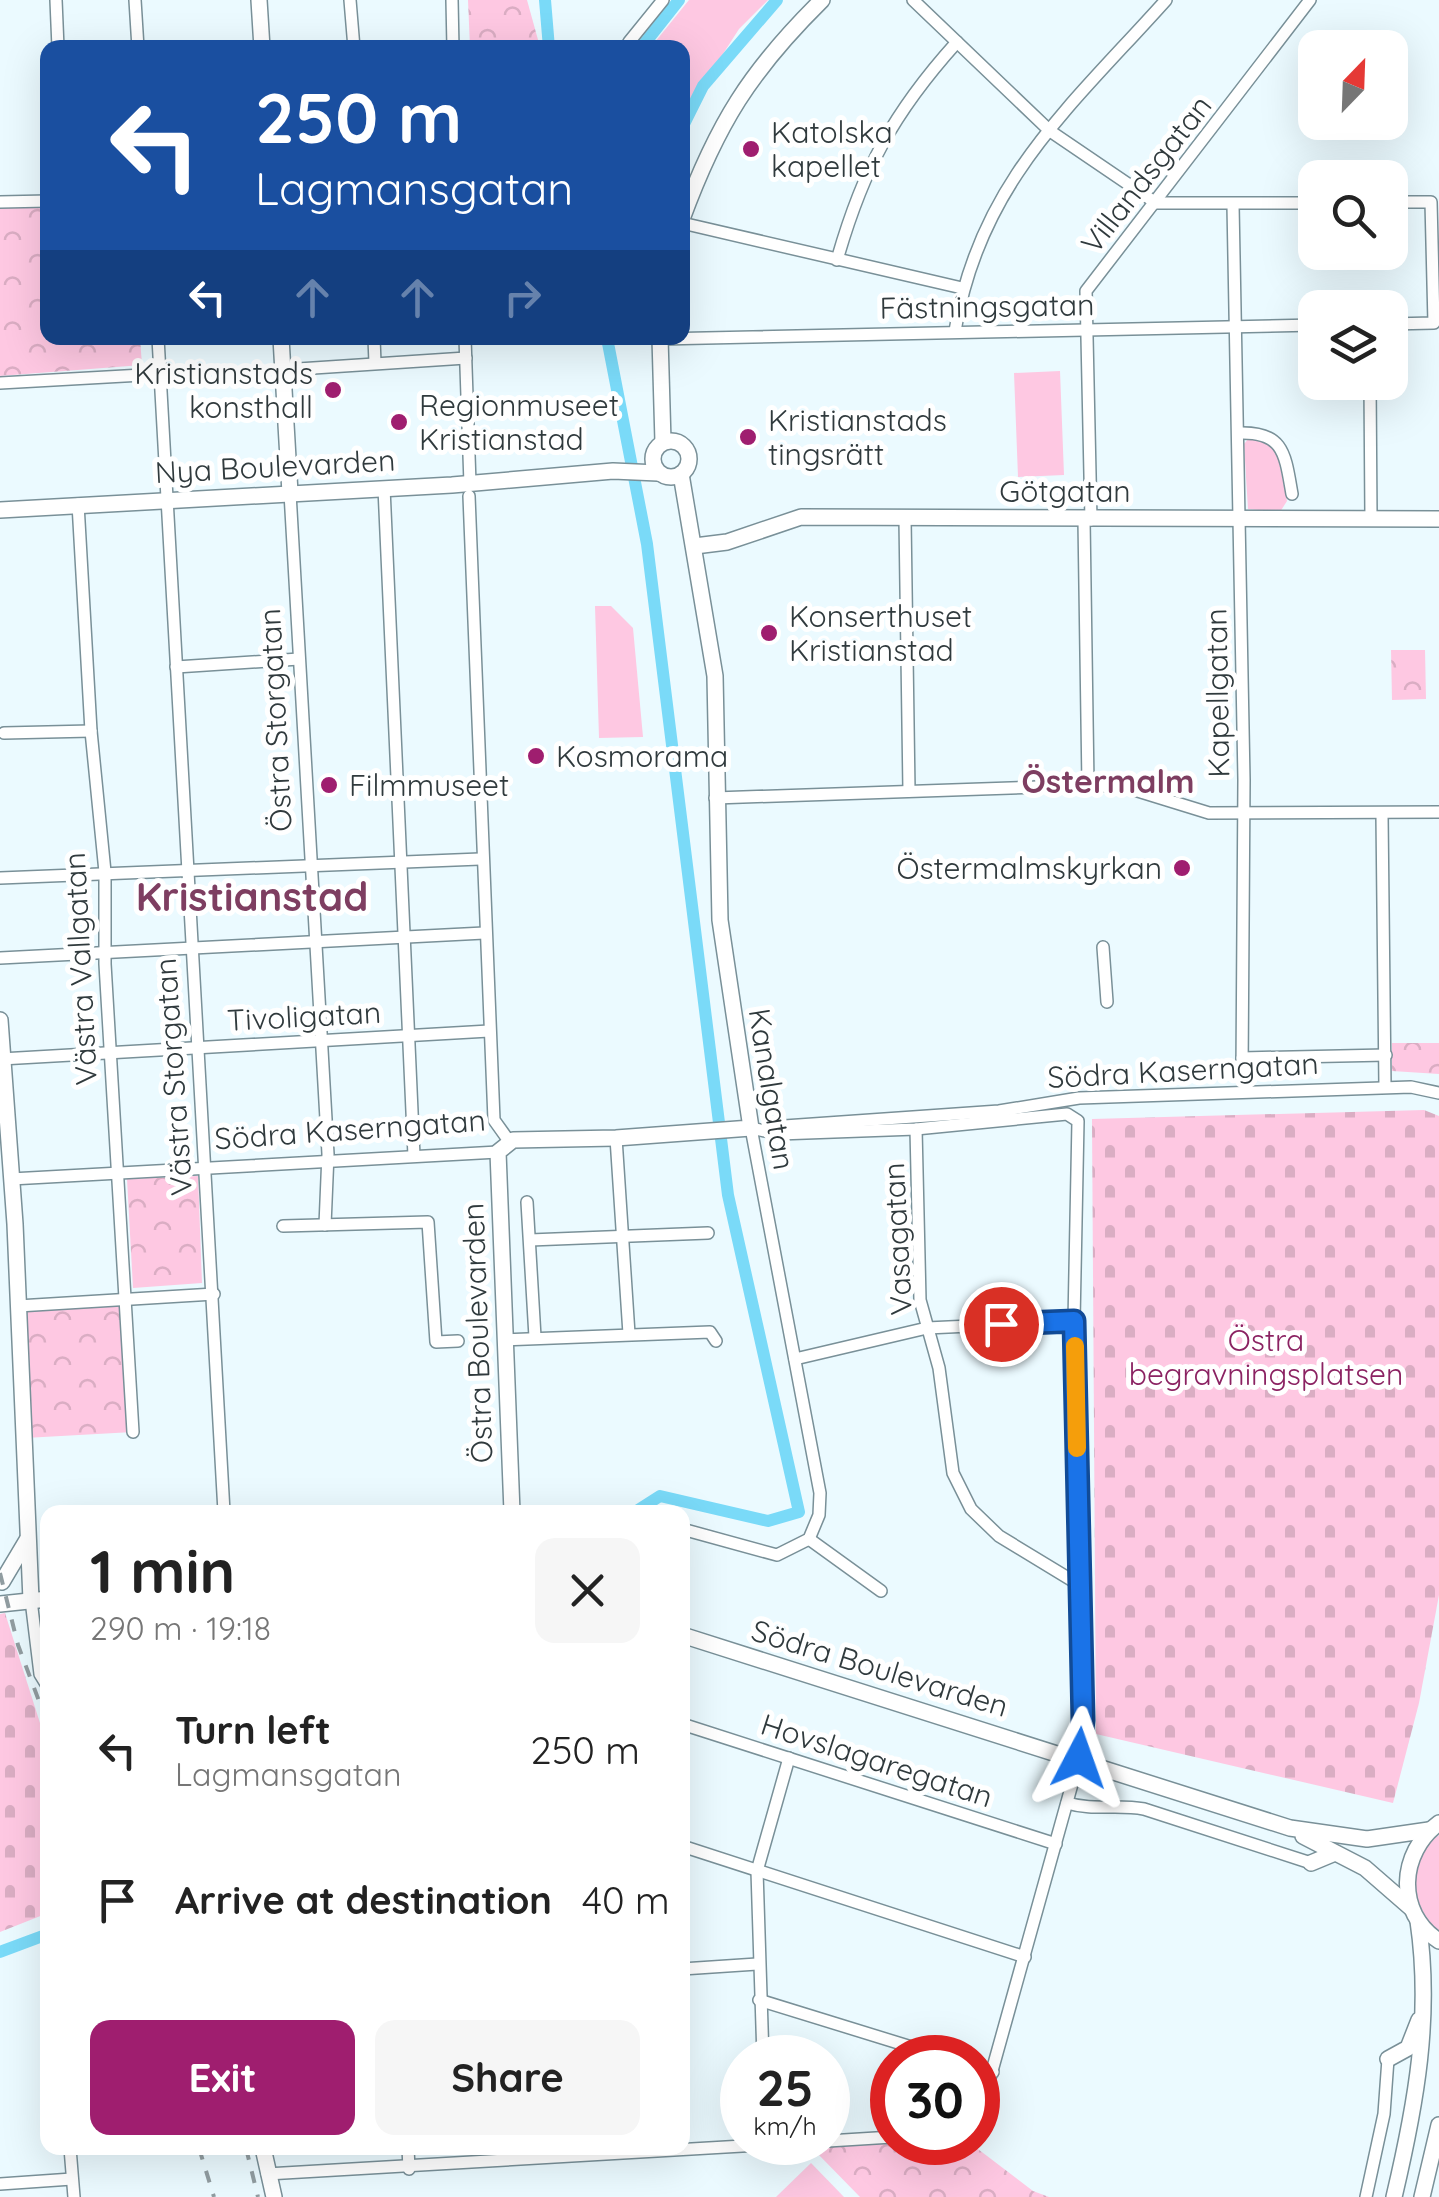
<!DOCTYPE html>
<meta charset="utf-8">
<style>
:root{--surface:#fff;--page:#f6f6f6;--text:#222;--muted:#767676;--accent:#9f1e6f}
body{margin:0;font-family:Quicksand,sans-serif;background:var(--page);color:var(--text);height:100vh;display:flex;flex-direction:column;font-size:38px;white-space:nowrap}
*{box-sizing:border-box;margin:0}
p{font-size:32px;color:var(--muted)}
.icon{flex:none;width:55px;height:55px;fill:none;stroke:currentColor;stroke-width:2;stroke-linecap:round;stroke-linejoin:round}
.map{position:relative;flex:1;overflow:hidden}
.details{position:absolute;left:40px;top:1505px;width:650px;height:650px;display:flex;flex-direction:column;background:var(--surface);border-radius:20px;box-shadow:0 10px 40px #0002}
.details>*{flex:none}
.banner{position:absolute;left:40px;top:40px;width:650px;height:305px;border-radius:20px;box-shadow:0 10px 40px #0002;background:#1a4fa0;color:#fff;overflow:hidden}
.needle{width:65px;rotate:23deg}
.buttons{position:absolute;left:1298px;top:30px;display:grid;gap:20px}
.buttons a{display:grid;place-items:center;width:110px;height:110px;border-radius:20px;background:var(--surface);box-shadow:0 10px 40px #0002;font-size:50px}
.speed{position:absolute;left:720px;top:2035px;display:flex;gap:20px;font-size:50px;font-weight:700;text-align:center}
.speed>*{display:grid;place-content:center;width:130px;height:130px;border-radius:50%;background:var(--surface);box-shadow:0 10px 40px #0002;line-height:1}
.speed small{font-size:25px;font-weight:400}
.speed .limit{border:15px solid #d22;background:#fff;color:#111}
.pin{position:absolute;display:grid;place-items:center;width:85px;height:85px;color:#fff;margin:-42px;border:5px solid #fff;border-radius:50%;box-shadow:0 2px 10px #0007}
.me{position:absolute;width:110px;margin:-55px;rotate:4deg;stroke-linejoin:round;filter:drop-shadow(0 0 8px #0008)}
.turn{display:flex;align-items:center;gap:35px;height:210px;padding:0 50px;font-size:45px}
.turn .icon{width:130px;height:130px;stroke-width:2.5}
.turn b{display:block;font-size:70px;line-height:85px}
.lanes{display:flex;align-items:center;height:95px;padding:0 50px;background:#0003;justify-content:center;gap:50px;direction:ltr}
.lanes .off{opacity:.35}
.round{display:grid;place-items:center;flex:none;width:105px;height:105px;border-radius:20px;background:var(--page)}
.head{display:flex;align-items:center;justify-content:space-between;height:170px;padding:0 50px}
h1{font-size:60px;font-weight:800;line-height:75px}
.cta{display:flex;gap:20px;margin-top:auto;padding:20px 50px}
.cta a{flex:1;height:115px;border-radius:20px;background:var(--accent);color:#fff;font-size:40px;font-weight:800;line-height:115px;text-align:center}
.cta a+a{background:var(--page);color:var(--text)}
ul{padding:0;list-style:none}
li{display:flex;align-items:center;gap:30px;height:150px;padding:0 50px}
li div{flex:1}
li b{display:block;font-size:38px}
li em{font-style:normal}
.map>svg:first-child{display:block}
.grass{fill:#fec8e2}
.cemetery{fill:url(#cemetery-stones)}
.park{fill:url(#park-crowns)}
.lines{fill:none;stroke-linecap:round;stroke-linejoin:round}
.canal{stroke:#7adaf8;stroke-width:12}
.street-casing{stroke:#799098;stroke-width:14}
.secondary-casing{stroke:#799098;stroke-width:18}
.street{stroke:#fff;stroke-width:11}
.secondary{stroke:#fff;stroke-width:15}
.rail{stroke:#919da1;stroke-width:4;stroke-dasharray:12 12;stroke-linecap:butt}
.route-casing{stroke:#114b97;stroke-width:25}
.route{stroke:#1a73e8;stroke-width:18}
.slow{stroke:#f59e0b;stroke-width:18}
.poi-dot{fill:#9f1e6f;stroke:#fff;stroke-width:4}
.labels{text-anchor:middle;dominant-baseline:central;stroke-width:10;stroke-linejoin:round;paint-order:stroke}
.poi-label{font-size:30px;fill:#303a3d;stroke:#fff;text-anchor:start}
.street-label{font-size:30px;fill:#303a3d;stroke:#fff}
.park-label{font-size:30px;fill:#8b2262;stroke:#fff}
.neighbourhood-label{font-size:32px;font-weight:bold;fill:#7e3e61;stroke:#fff}
.district-label{font-size:40px;font-weight:bold;fill:#7e3e61;stroke:#fff}
</style>
<div class="map">
<svg width="1439" height="2197" viewBox="0 0 1439 2197">
<defs>
<pattern id="cemetery-stones" width="16" height="16" patternUnits="userSpaceOnUse" patternTransform="scale(2.5)"><rect width="16" height="16" fill="#fec8e2"/><path d="M2 7V4a2 2 0 0 1 4 0v3zM10 15v-3a2 2 0 0 1 4 0v3z" fill="#daadc3"/></pattern>
<pattern id="park-crowns" width="20" height="18" patternUnits="userSpaceOnUse" patternTransform="scale(2.5)"><rect width="20" height="18" fill="#fec8e2"/><path d="M2 6a3 3 0 1 1 6 0M12 15a3 3 0 1 1 6 0" fill="none" stroke="#daadc3"/></pattern>
</defs>
<rect width="100%" height="100%" fill="#ebfaff"/>
<g class="grass">
<path d="M689,0H768L739,29L683,116L682,48L651,47Z"/>
<path d="M1060,371L1064,475L1018,477L1014,373Z"/>
<path d="M1249,438H1263L1277,452L1287,501L1280,512L1248,509L1244,444Z"/>
<path d="M595,606H611L633,628L643,737L599,738Z"/>
<path d="M1439,1835V1933C1411,1905 1402,1861 1439,1835Z"/>
<path d="M811,2163L844,2197H776Z"/>
</g>
<g class="cemetery">
<path d="M1424,1110L1439,1116V1595L1419,1703L1393,1803L1096,1734L1092,1119Z"/>
<path d="M5,1613L47,1745L48,1913L0,1932V1614Z"/>
</g>
<g class="park">
<path d="M468,0H527L540,47H470Z"/>
<path d="M47,205L48,338H140L142,365L0,376V207Z"/>
<path d="M1391,650H1425L1426,699L1392,700Z"/>
<path d="M1392,1043H1439V1074L1392,1071Z"/>
<path d="M198,1176L202,1283L133,1288L127,1179Z"/>
<path d="M125,1301L133,1432L25,1438L18,1306Z"/>
<path d="M824,2143H970L1033,2191L1049,2197H860L818,2154Z"/>
</g>
<g class="lines">
<g class="canal">
<path d="M545,0L549,48"/>
<path d="M641,48L679,0"/>
<path d="M682,128L703,86L777,0"/>
<path d="M607,338L647,544L728,1195L799,1512L768,1521L660,1496L635,1512"/>
<path d="M0,1952L48,1934"/>
</g>
<defs>
<g id="street">
<path d="M56,0L58,48"/>
<path d="M135,0L138,48"/>
<path d="M350,0L354,48"/>
<path d="M452,0L453,48"/>
<path d="M913,0L1050,131L1156,203H1315"/>
<path d="M629,42L663,0"/>
<path d="M0,202L48,201"/>
<path d="M1390,202H1431L1434,323L1390,324"/>
<path d="M1233,205L1244,780L1242,1071"/>
<path d="M682,223L962,288"/>
<path d="M837,260C863,169 893,113 957,42"/>
<path d="M955,331C979,183 1071,106 1166,0"/>
<path d="M158,338L224,1512"/>
<path d="M374,338L375,363"/>
<path d="M465,338L470,484"/>
<path d="M660,339L1315,325"/>
<path d="M283,370L466,358"/>
<path d="M1370,382L1371,518"/>
<path d="M0,383L160,374"/>
<path d="M1238,433C1284,431 1285,454 1292,494"/>
<path d="M384,488L414,1156"/>
<path d="M290,493L328,1154L325,1225"/>
<path d="M469,496L494,1120L509,1141"/>
<path d="M78,504L91,731L105,872V964L133,1432"/>
<path d="M905,519L909,791"/>
<path d="M1084,520L1088,785"/>
<path d="M1091,520L1086,291L1310,0"/>
<path d="M176,667L299,659"/>
<path d="M4,733L91,731"/>
<path d="M715,798L1096,785L1128,788L1209,813L1439,812"/>
<path d="M1382,815L1385,1087"/>
<path d="M0,878L480,859"/>
<path d="M1103,947L1107,1002"/>
<path d="M0,958L484,933"/>
<path d="M1242,1058L1386,1055"/>
<path d="M1,1059L489,1031"/>
<path d="M770,1127L999,1111L1079,1098L1411,1087L1439,1093"/>
<path d="M751,1128L779,1134L916,1129L1067,1114L1078,1121L1074,1321L1083,1720L1079,1759L978,2121"/>
<path d="M916,1129L920,1300L939,1368L953,1473L971,1509L999,1536L1078,1584"/>
<path d="M616,1138L629,1334"/>
<path d="M11,1179L498,1152"/>
<path d="M527,1202L535,1337"/>
<path d="M283,1226L428,1222L436,1342L458,1341"/>
<path d="M530,1240L708,1233"/>
<path d="M18,1306L214,1294"/>
<path d="M504,1340L710,1332L716,1341"/>
<path d="M795,1359L927,1328L1074,1321"/>
<path d="M682,1529L777,1555L809,1539L819,1515L820,1493L751,1128"/>
<path d="M809,1539L881,1591"/>
<path d="M31,1600L40,1674L48,1687"/>
<path d="M682,1724L1056,1844"/>
<path d="M1067,1803C1094,1811 1117,1804 1144,1809L1311,1863"/>
<path d="M682,1846L1025,1957"/>
<path d="M682,1969L757,1964"/>
<path d="M759,2000L947,2058"/>
<path d="M763,2058L757,1871L789,1758"/>
<path d="M978,2067L993,2072"/>
<path d="M828,2141L892,2137"/>
<path d="M70,2148L74,2197"/>
<path d="M408,2148L409,2169"/>
<path d="M267,2174L810,2142"/>
<path d="M0,2184L72,2179"/>
<path d="M1366,2197L1384,2114L1388,2059"/>
</g>
<g id="secondary">
<path d="M259,0L262,48"/>
<path d="M682,219C717,124 750,71 822,0"/>
<path d="M281,338L290,493"/>
<path d="M660,338L663,442"/>
<circle cx="671" cy="459" r="18"/>
<path d="M0,510L452,485L613,471L658,473"/>
<path d="M695,546L727,542L801,517L1439,519"/>
<path d="M0,1020L15,1224L31,1600"/>
<path d="M512,1512L498,1152L513,1140L616,1138L751,1128L720,920L715,676L681,474"/>
<path d="M2,1582L27,1540"/>
<path d="M0,1604L48,1599"/>
<path d="M682,1635L1290,1828L1367,1839L1429,1830"/>
<path d="M1439,1823C1399,1852 1395,1913 1439,1941"/>
<path d="M1303,1836L1365,1868L1411,1908"/>
<path d="M1311,1863L1335,1853"/>
<path d="M1388,2059L1408,2048L1419,2020"/>
<path d="M263,2148L274,2197"/>
<path d="M1394,2197C1416,2104 1432,2016 1418,1921"/>
<path d="M1422,2197L1439,2125"/>
</g>
</defs>
<use href="#street" class="street-casing"/>
<use href="#secondary" class="secondary-casing"/>
<use href="#street" class="street"/>
<use href="#secondary" class="secondary"/>
<g class="rail">
<path d="M0,1573L18,1645L48,1725"/>
<path d="M199,2148L214,2197"/>
<path d="M246,2148L258,2197"/>
</g>
</g>
<g class="lines">
<defs>
<path id="route" d="M1001,1324L1074,1321L1083,1720L1079,1758"/>
</defs>
<use href="#route" class="route-casing"/>
<use href="#route" class="route"/>
<path class="slow" d="M1075,1346L1077,1448"/>
</g>
<g class="poi-dot">
<circle cx="751" cy="149" r="10"/>
<circle cx="333" cy="390" r="10"/>
<circle cx="399" cy="422" r="10"/>
<circle cx="748" cy="437" r="10"/>
<circle cx="769" cy="633" r="10"/>
<circle cx="536" cy="756" r="10"/>
<circle cx="329" cy="785" r="10"/>
<circle cx="1182" cy="868" r="10"/>
</g>
<g class="labels">
<g class="poi-label">
<text x="771" y="132">Katolska<tspan x="771" dy="34">kapellet</tspan></text>
<text x="313" y="373" text-anchor="end">Kristianstads<tspan x="313" dy="34">konsthall</tspan></text>
<text x="419" y="405">Regionmuseet<tspan x="419" dy="34">Kristianstad</tspan></text>
<text x="768" y="420">Kristianstads<tspan x="768" dy="34">tingsrätt</tspan></text>
<text x="789" y="616">Konserthuset<tspan x="789" dy="34">Kristianstad</tspan></text>
<text x="556" y="756">Kosmorama</text>
<text x="349" y="785">Filmmuseet</text>
<text x="1162" y="868" text-anchor="end">Östermalmskyrkan</text>
</g>
<g class="street-label">
<text transform="translate(1146 174) rotate(-52)">Villandsgatan</text>
<text transform="translate(987 306) rotate(-1)">Fästningsgatan</text>
<text transform="translate(275 466) rotate(-3)">Nya Boulevarden</text>
<text x="1065" y="491">Götgatan</text>
<text transform="translate(1217 693) rotate(-91)">Kapellgatan</text>
<text transform="translate(275 720) rotate(-93)">Östra Storgatan</text>
<text transform="translate(80 969) rotate(-93)">Västra Vallgatan</text>
<text transform="translate(304 1016) rotate(-3)">Tivoligatan</text>
<text transform="translate(1183 1070) rotate(-3)">Södra Kaserngatan</text>
<text transform="translate(173 1077) rotate(-94)">Västra Storgatan</text>
<text transform="translate(772 1089) rotate(81)">Kanalgatan</text>
<text transform="translate(350 1129) rotate(-4)">Södra Kaserngatan</text>
<text transform="translate(897 1239) rotate(-93)">Vasagatan</text>
<text transform="translate(477 1333) rotate(-92)">Östra Boulevarden</text>
<text transform="translate(880 1668) rotate(17)">Södra Boulevarden</text>
<text transform="translate(877 1760) rotate(18)">Hovslagaregatan</text>
</g>
<g class="park-label">
<text x="1266" y="1340">Östra<tspan x="1266" dy="34">begravningsplatsen</tspan></text>
</g>
<g class="neighbourhood-label">
<text x="1108" y="781">Östermalm</text>
</g>
<g class="district-label">
<text x="252" y="896">Kristianstad</text>
</g>
</g>
</svg>
<div class="buttons">
<a><svg class="needle" viewBox="-14 -14 28 28"><path d="M0-13l5 13h-10z" fill="#e53935"/><path d="M0 13l5-13h-10z" fill="#767676"/></svg></a>
<a><svg class="icon" aria-label="search" viewBox="0 0 24 24"><circle cx="10" cy="10" r="6"/><path d="M15 15l6 6"/></svg></a>
<a><svg class="icon" aria-label="layers" viewBox="0 0 24 24"><path d="M12 4l9 5-9 5-9-5zM3 14l9 5 9-5"/></svg></a>
</div>
<div class="speed"><div>25<small>km/h</small></div><div class="limit">30</div></div>
<div class="pin" style="left:1001px;top:1324px;background:#d93025"><svg class="icon" aria-label="arrive" viewBox="0 0 24 24"><path d="M6 21V4h12l-3 4 3 4H6"/></svg></div>
<svg class="me" style="left:1079px;top:1758px" viewBox="-20 -20 40 40"><path d="M0-17L14 15 0 8-14 15z" fill="#1a73e8" stroke="#fff" stroke-width="4"/></svg>
<div class="banner">
<div class="turn"><svg class="icon" aria-label="left" viewBox="0 0 24 24"><path d="M17 20v-9H6M10 6l-5 5 5 5"/></svg><div><b>250 m</b>Lagmansgatan</div></div>
<div class="lanes"><svg class="icon" aria-label="left" viewBox="0 0 24 24"><path d="M17 20v-9H6M10 6l-5 5 5 5"/></svg><svg class="icon off" aria-label="ahead" viewBox="0 0 24 24"><path d="M12 20V5M6 11l6-6 6 6"/></svg><svg class="icon off" aria-label="ahead" viewBox="0 0 24 24"><path d="M12 20V5M6 11l6-6 6 6"/></svg><svg class="icon off" aria-label="right" viewBox="0 0 24 24"><path d="M7 20v-9h11M14 6l5 5-5 5"/></svg></div>
</div>
<section class="details">
<div class="head"><div><h1>1 min</h1><p>290 m · 19:18</p></div><a class="round"><svg class="icon" aria-label="close" viewBox="0 0 24 24"><path d="M6 6l12 12M18 6L6 18"/></svg></a></div>
<ul>
<li><svg class="icon" aria-label="left" viewBox="0 0 24 24"><path d="M17 20v-9H6M10 6l-5 5 5 5"/></svg><div><b>Turn left</b><p>Lagmansgatan</p></div><em>250 m</em></li>
<li><svg class="icon" aria-label="arrive" viewBox="0 0 24 24"><path d="M6 21V4h12l-3 4 3 4H6"/></svg><div><b>Arrive at destination</b></div><em>40 m</em></li>
</ul>
<div class="cta"><a>Exit</a><a>Share</a></div>
</section>
</div>
